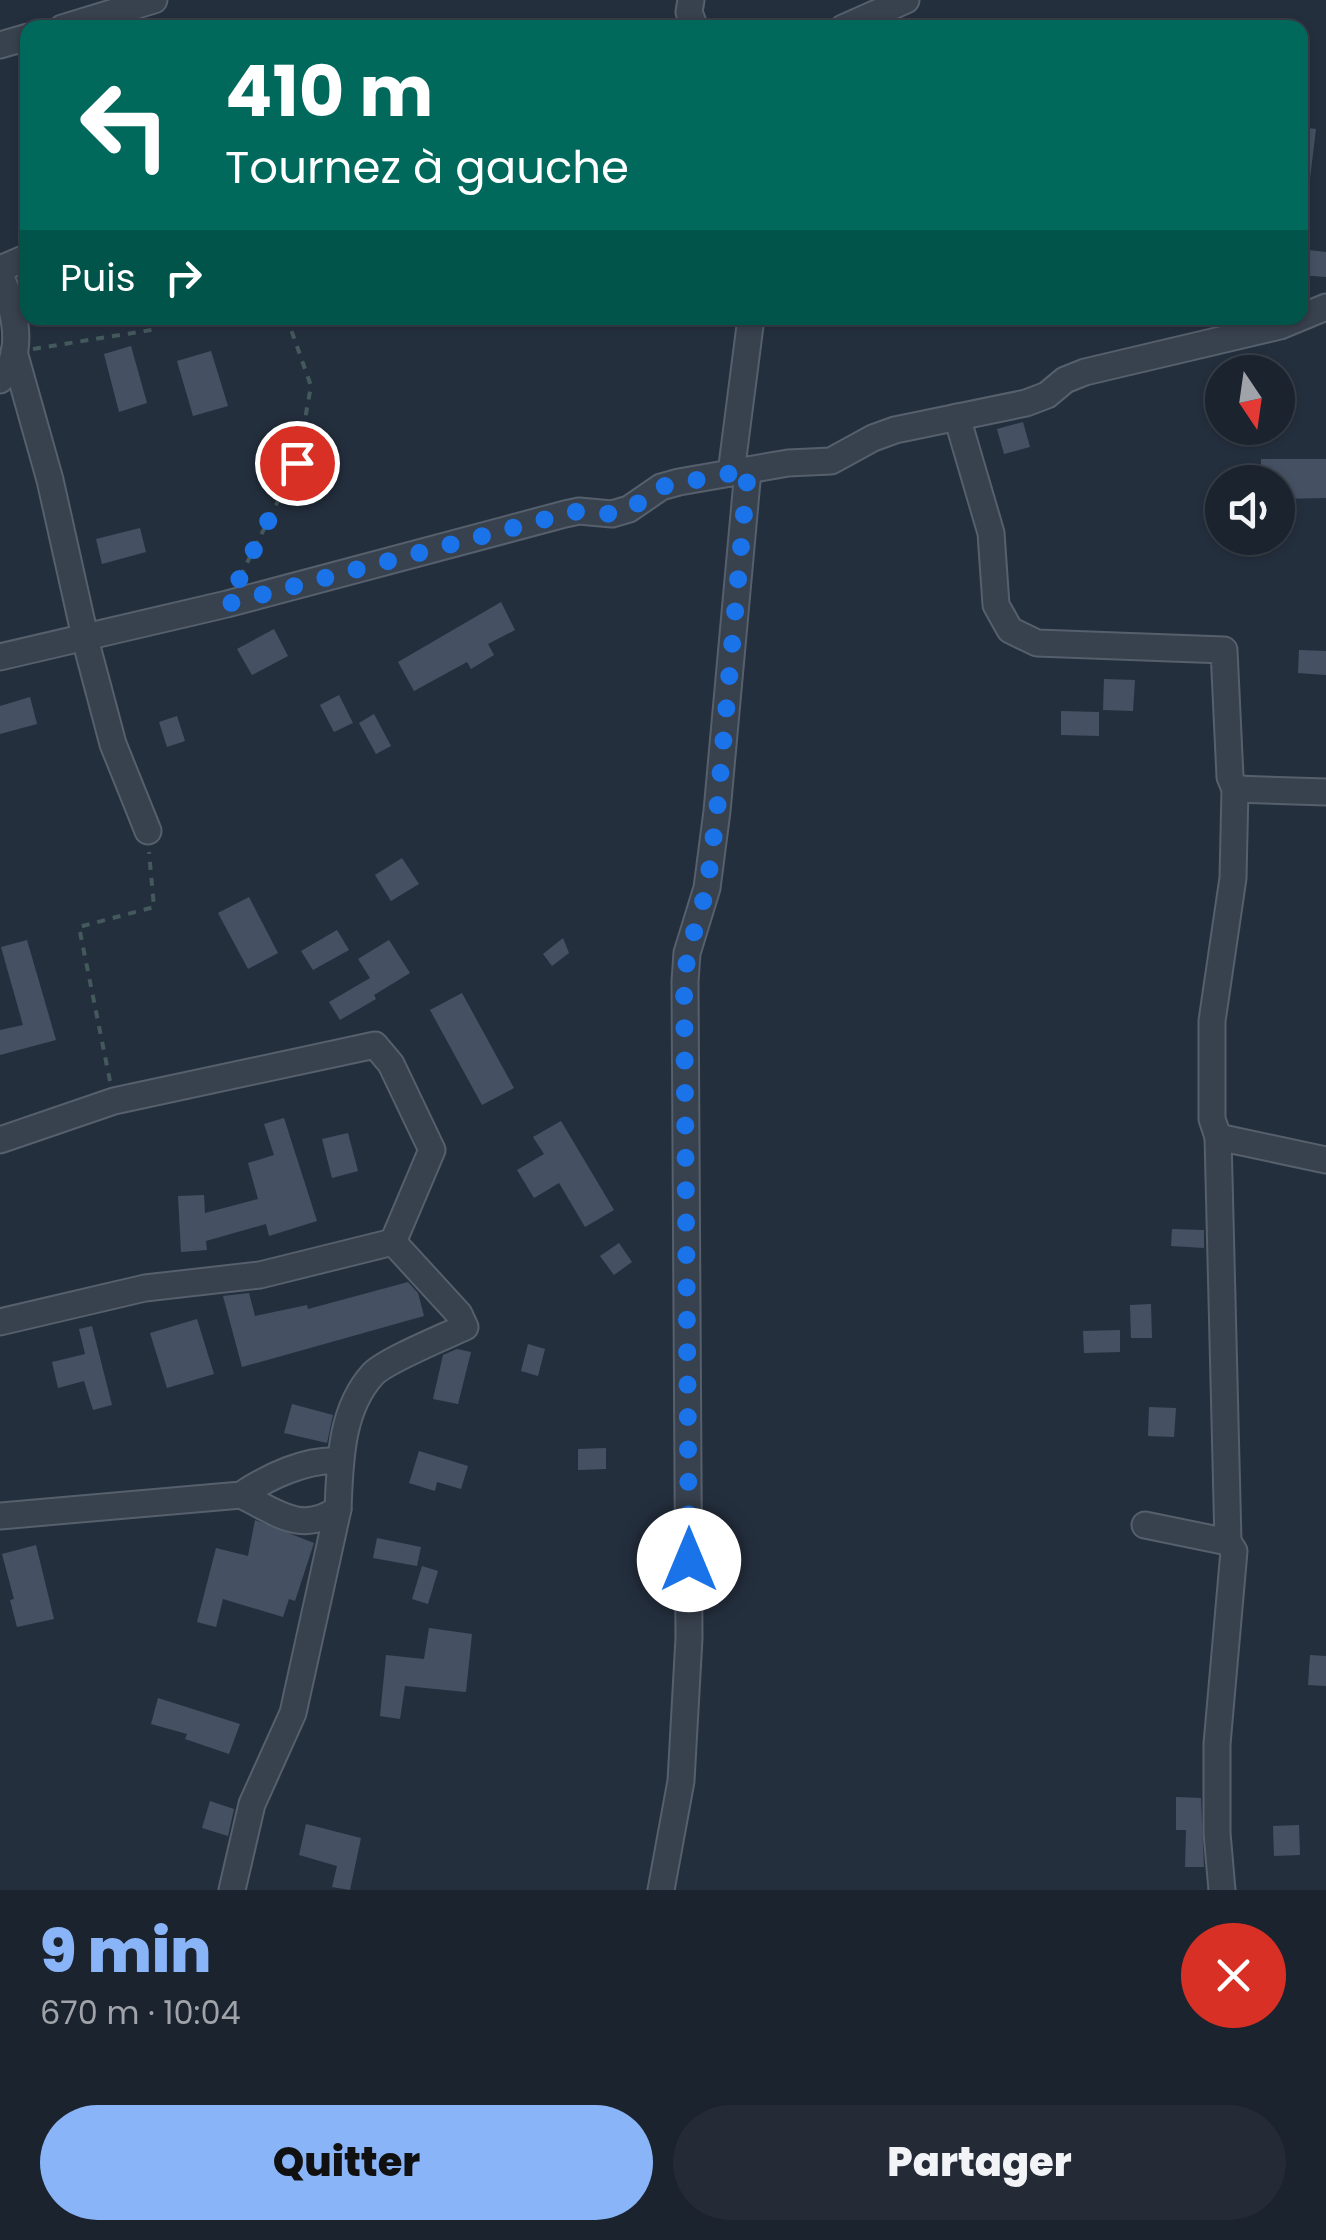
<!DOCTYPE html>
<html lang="fr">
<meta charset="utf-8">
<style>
:root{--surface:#1b232e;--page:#242b36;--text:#f1f3f6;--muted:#a0a4aa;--line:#39404a;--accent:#8ab4f8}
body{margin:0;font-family:Poppins,sans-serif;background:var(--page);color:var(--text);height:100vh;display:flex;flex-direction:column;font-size:38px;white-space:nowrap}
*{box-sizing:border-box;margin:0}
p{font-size:32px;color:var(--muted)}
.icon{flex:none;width:55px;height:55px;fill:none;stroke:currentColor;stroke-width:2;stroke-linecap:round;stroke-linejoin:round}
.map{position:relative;height:1890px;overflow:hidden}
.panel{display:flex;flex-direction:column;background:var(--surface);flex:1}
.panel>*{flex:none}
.hud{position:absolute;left:20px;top:20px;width:1288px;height:305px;border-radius:20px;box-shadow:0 2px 8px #0004,0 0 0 2px var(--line);background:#00695c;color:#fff;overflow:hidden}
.needle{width:65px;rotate:167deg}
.fabs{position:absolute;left:1205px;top:355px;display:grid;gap:20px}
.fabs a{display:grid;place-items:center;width:90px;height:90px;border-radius:50%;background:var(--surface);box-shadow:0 2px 8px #0004,0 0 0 2px var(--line);font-size:50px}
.pin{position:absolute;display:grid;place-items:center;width:85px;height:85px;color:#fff;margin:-42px;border:5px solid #fff;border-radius:50%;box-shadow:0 2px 10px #0007}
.me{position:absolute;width:110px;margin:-55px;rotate:0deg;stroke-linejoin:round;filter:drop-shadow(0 0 8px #0008)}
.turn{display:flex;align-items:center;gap:35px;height:210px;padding:0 40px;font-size:45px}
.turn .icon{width:130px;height:130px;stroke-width:2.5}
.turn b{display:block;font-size:70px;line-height:85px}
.then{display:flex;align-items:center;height:95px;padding:0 40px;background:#0003;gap:20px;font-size:38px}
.round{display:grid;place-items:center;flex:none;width:105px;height:105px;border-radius:52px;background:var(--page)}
.overview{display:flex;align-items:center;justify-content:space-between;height:170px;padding:0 40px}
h1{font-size:60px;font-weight:800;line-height:75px;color:var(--accent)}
.primary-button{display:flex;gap:20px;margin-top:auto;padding:20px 40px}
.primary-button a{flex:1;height:115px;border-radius:60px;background:var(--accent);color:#111;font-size:40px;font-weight:800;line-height:115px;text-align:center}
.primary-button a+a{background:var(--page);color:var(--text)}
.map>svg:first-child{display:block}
.building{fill:#455162}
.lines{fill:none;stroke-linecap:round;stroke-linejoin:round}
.minor-casing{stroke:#565f6c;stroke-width:29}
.path{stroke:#44595c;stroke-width:4;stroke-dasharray:8 8;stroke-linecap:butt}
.minor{stroke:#38414e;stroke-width:25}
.route{stroke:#1a73e8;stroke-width:18;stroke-dasharray:0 32.4}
</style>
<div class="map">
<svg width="1326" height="1890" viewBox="0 0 1326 1890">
<rect width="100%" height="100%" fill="#242f3e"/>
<g class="building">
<path d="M1300,127L1316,129L1309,187H1300Z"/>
<path d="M1300,249L1326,252V277L1300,275Z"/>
<path d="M131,346L147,403L119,412L104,354Z"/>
<path d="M211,351L228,406L193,416L177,361Z"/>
<path d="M1023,422L1030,447L1004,454L997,429Z"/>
<path d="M1261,459H1326V498L1278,499V482H1261Z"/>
<path d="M140,528L146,552L102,564L96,539Z"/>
<path d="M501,602L515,630L488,644L494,655L471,669L467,662L414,691L398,662Z"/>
<path d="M274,629L288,656L252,675L237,649Z"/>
<path d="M1299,650L1326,651V675L1298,673Z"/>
<path d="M1104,679L1135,680L1133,711L1103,710Z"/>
<path d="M339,695L353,723L334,732L320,705Z"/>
<path d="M30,697L37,724L0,734V706Z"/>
<path d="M1061,711L1099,712V736L1061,735Z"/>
<path d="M374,714L391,746L376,754L359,723Z"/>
<path d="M177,716L185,741L167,747L159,722Z"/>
<path d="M402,858L419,884L391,901L375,875Z"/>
<path d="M249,897L278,953L248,969L218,913Z"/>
<path d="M337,930L349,950L313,970L301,951Z"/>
<path d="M563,938L569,953L552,966L543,954Z"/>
<path d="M27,940L56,1040L0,1055V1030L23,1025L1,947Z"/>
<path d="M389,940L410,973L374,995L376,999L340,1020L329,1002L370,978L358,959Z"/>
<path d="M462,993L514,1088L482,1105L430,1010Z"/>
<path d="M284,1118L317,1221L269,1236L266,1224L206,1241L207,1250L181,1252L178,1196L204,1195L205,1213L258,1199L248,1163L274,1155L264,1124Z"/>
<path d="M561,1121L614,1210L585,1227L559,1183L534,1198L517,1170L544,1154L533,1137Z"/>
<path d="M348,1133L358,1171L332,1178L322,1139Z"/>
<path d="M1172,1229L1204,1230V1248L1171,1246Z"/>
<path d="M619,1243L632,1262L614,1275L600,1256Z"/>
<path d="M408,1282L418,1293L424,1316L242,1367L223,1296L249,1293L255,1316L307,1305L308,1309Z"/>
<path d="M1151,1304L1152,1338H1131L1130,1305Z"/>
<path d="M197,1319L214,1374L167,1388L150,1333Z"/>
<path d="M92,1326L112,1405L93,1410L84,1381L58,1388L52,1362L85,1354L79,1329Z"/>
<path d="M1120,1330V1352L1084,1353L1083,1331Z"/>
<path d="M528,1344L545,1349L538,1376L521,1371Z"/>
<path d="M457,1349L471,1352L458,1404L433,1399L443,1355Z"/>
<path d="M292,1404L333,1415L327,1443L284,1433Z"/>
<path d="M1149,1407L1176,1408L1174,1437L1148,1436Z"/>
<path d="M606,1448V1469L578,1470V1449Z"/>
<path d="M419,1451L468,1466L461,1489L437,1482L435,1491L409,1483Z"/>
<path d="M255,1520L314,1543L295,1601L289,1599L283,1617L223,1599L216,1627L197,1622L216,1548L248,1556Z"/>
<path d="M377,1538L421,1547L417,1566L373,1558Z"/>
<path d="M36,1545L54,1619L17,1627L10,1600L14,1599L2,1554Z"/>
<path d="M422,1566L438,1571L428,1604L412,1599Z"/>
<path d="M429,1628L472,1634L466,1692L405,1686L400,1719L380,1716L386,1655L424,1659Z"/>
<path d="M1310,1655L1326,1656V1686L1308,1685Z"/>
<path d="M158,1698L240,1724L229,1754L185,1739L187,1734L151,1724Z"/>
<path d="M1176,1797L1201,1798L1204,1867H1185L1186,1830H1176Z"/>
<path d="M210,1801L234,1809L228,1836L202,1828Z"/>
<path d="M306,1824L361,1838L350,1890L332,1887L337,1866L299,1855Z"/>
<path d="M1299,1825L1300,1855L1274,1856L1273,1826Z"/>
</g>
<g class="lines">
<defs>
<g id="minor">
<path d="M691,0L689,12L695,28"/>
<path d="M62,28L154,0"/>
<path d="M843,28L906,0"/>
<path d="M0,45L28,37"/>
<path d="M0,269L28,257"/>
<path d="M0,274C13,305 28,352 0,380"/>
<path d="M14,352L50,480L88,650L113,744L148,831"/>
<path d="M957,417L991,533L996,605L1010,630L1037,643L1224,650L1230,777L1235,789L1233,878L1212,1021V1119L1218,1137L1228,1542"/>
<path d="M731,473L751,318"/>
<path d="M0,657L227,604L565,514L579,511L612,514L629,509L661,487L679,482L788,463L831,461L873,438L895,430L1026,403L1047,395L1065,380L1085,372L1280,326L1326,307"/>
<path d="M1235,789L1326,792"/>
<path d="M1218,1137L1326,1160"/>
<path d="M0,1140L114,1101L375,1045L391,1064L432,1150L393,1242"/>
<path d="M0,1322L145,1288L260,1275L393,1242"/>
<path d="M241,1495C276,1512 302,1535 338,1509C340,1464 340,1410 373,1374C387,1360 444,1337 465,1327L459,1314L393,1242"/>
<path d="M0,1516L241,1495C268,1477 307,1458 340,1461"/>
<path d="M1145,1525L1228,1542L1234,1551L1217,1744V1833L1222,1890"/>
<path d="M232,1890L252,1804L293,1713L338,1509"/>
<path d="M661,1890L681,1781L689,1638L685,981L687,953L707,888L717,811L748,470"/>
</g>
</defs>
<use href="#minor" class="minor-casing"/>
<g class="path">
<path d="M33,349L157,329"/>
<path d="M240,577L297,463L311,386L287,318"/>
<path d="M110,1081L79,927L154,907L149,852"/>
</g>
<use href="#minor" class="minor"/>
</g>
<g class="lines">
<path class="route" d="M297,463L227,604L565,514L579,511L612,514L629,510L660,487L748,470L717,811L707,888L688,953L684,982L689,1560"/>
</g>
</svg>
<div class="fabs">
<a><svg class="needle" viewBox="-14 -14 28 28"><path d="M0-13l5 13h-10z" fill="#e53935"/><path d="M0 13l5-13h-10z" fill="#a0a4aa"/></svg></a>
<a><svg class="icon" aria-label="sound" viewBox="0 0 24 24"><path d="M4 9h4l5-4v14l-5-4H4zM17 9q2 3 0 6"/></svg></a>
</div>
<div class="pin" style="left:297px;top:463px;background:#d93025"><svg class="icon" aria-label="arrive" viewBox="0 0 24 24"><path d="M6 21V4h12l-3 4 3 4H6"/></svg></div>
<svg class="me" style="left:689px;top:1560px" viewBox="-20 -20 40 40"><circle r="19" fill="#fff"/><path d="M0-13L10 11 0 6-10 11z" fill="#1a73e8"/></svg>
<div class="hud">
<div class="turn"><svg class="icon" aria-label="left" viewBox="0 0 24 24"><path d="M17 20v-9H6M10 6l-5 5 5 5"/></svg><div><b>410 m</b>Tournez à gauche</div></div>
<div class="then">Puis<svg class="icon" aria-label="right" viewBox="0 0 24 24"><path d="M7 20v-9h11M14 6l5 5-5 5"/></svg></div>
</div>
</div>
<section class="panel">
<div class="overview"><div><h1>9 min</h1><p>670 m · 10:04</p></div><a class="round" style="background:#d93025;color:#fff"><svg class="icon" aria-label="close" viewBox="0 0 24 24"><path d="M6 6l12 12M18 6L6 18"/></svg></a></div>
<div class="primary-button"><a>Quitter</a><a>Partager</a></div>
</section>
